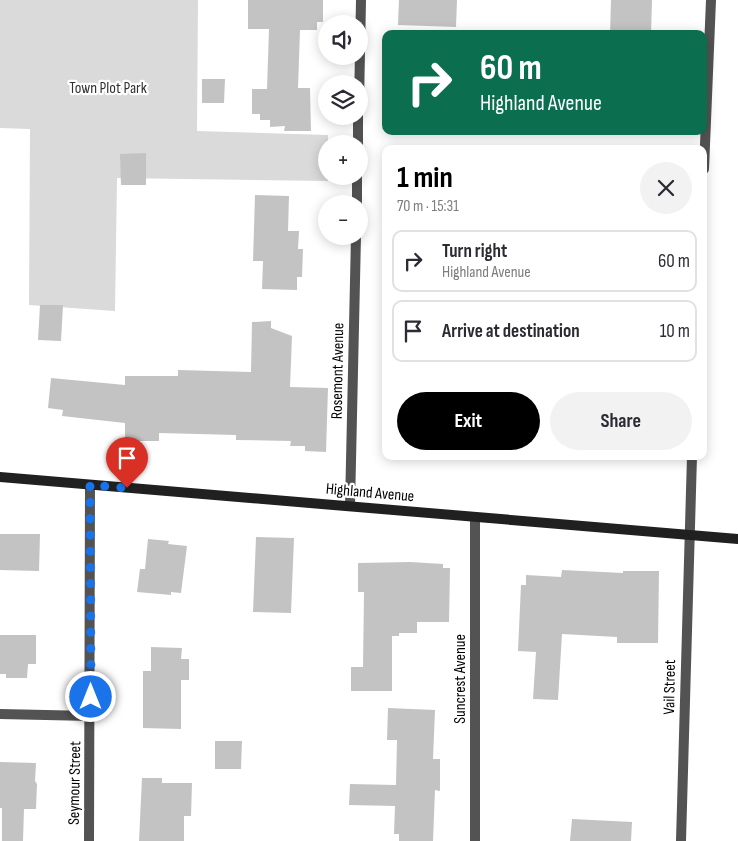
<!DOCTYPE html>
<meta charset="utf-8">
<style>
:root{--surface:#fff;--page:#f2f2f3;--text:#2b2b33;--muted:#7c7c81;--line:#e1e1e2;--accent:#000}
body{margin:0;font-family:"Sofia Sans Condensed",sans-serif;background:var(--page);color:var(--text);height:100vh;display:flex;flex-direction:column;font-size:19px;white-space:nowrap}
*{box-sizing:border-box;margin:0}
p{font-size:16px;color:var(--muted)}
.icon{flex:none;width:28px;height:28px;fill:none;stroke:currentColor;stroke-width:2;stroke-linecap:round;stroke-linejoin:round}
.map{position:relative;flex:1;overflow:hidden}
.sheet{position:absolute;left:382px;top:145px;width:325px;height:315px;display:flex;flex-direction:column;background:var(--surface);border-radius:10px;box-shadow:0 2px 12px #0003}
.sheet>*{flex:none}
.hud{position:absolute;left:382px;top:30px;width:325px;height:105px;border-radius:10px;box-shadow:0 2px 12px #0003;background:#0b6e4f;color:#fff;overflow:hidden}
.fabs{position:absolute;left:318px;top:15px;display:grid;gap:10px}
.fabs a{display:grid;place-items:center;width:50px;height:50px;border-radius:50%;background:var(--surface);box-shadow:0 2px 12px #0003;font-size:25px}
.pin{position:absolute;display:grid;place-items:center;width:42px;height:42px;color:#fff;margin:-51px -21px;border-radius:50% 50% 50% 0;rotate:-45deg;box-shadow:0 0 5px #0007}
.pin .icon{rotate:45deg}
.me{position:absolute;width:55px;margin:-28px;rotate:0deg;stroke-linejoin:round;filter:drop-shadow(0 0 4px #0008)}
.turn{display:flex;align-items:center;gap:18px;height:105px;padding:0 15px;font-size:22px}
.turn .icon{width:65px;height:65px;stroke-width:2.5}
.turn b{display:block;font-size:35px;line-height:42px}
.round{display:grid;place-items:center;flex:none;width:52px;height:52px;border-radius:26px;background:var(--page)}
.head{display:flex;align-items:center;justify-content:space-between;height:85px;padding:0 15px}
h1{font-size:30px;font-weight:700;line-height:38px;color:var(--accent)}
.primary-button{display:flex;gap:10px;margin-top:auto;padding:10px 15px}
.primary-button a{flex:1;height:58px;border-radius:30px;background:var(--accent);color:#fff;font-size:20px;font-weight:700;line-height:58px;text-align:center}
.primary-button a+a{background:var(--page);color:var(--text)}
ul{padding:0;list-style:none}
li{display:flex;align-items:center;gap:15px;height:62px;margin:0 10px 8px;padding:0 5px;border:2px solid var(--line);border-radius:10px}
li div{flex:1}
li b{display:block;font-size:19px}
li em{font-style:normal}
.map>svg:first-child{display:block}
.green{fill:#dadada}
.building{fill:#c3c3c3}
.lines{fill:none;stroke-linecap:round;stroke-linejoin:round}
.minor{stroke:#535353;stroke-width:10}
.secondary{stroke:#202020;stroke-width:10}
.route{stroke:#1a73e8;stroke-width:9;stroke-dasharray:0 16.2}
.labels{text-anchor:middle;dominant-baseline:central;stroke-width:4.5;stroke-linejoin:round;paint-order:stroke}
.park-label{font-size:16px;fill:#313131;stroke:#fff}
.street-label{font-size:16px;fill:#000;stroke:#fff}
</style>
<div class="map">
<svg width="738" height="841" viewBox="0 0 738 841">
<rect width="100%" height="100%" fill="#fff"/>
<path class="green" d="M0,0H198L197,131L328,135V144H326V176H328V181L117,178L115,311L29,305L30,129L0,128Z"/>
<g class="building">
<path d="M248,0H323V22H317V30H300L298,88H310L311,131H284L285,126L270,127V120H260V114H252V89H267L269,29H248Z"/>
<path d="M399,0H457L456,27L398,25Z"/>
<path d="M611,0H652L651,34H610Z"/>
<path d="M202,79H225L224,103H202Z"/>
<path d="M146,153V185H121L120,154Z"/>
<path d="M255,195L289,196L288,231H299L298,249H303L302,277H297V290L262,289L263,261H253Z"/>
<path d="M40,305H63L61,341L38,340Z"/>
<path d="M271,321V328L292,336L290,387L328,388L326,452L305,451V446H290L291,441L236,440V435L159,433V441H125V423L62,416L63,410L48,408L51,378L125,385V376H178V370L251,372L252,322Z"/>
<path d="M0,534H40L39,571L0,570Z"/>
<path d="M256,537L294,538L291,613L253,612Z"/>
<path d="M148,539L169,541L168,544L187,546L181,593L171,592V595L137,592L140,569H145Z"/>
<path d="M410,562L443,564V568H450L449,622H417V633H399V636H392V691H351V667H363L364,592H358V563Z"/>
<path d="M562,570L623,573V571H659L658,643H617V637L562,634L558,700L533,699L536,652L518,651L521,585H526V575L561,577Z"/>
<path d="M0,635H36V664H28L27,678H6V674H0Z"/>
<path d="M151,647L182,648L181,659H189V680H181V729L143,728V671H151Z"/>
<path d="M388,708L435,710L433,759H440V791L435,790L433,841H399V834H394L395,806L349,805L350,784L396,785L397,740H387Z"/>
<path d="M215,741H242L241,769H215Z"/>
<path d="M0,762L36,763L35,781L37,784L36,809H24L23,841H2V808H0Z"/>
<path d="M142,778H162V783H192L191,816H184V841H139Z"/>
<path d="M572,819L632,822L631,841H570Z"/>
</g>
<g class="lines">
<g class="minor">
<path d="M359,104L361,0"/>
<path d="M358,144V116"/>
<path d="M704,169L711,0"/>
<path d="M357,204V176"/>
<path d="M350,506L356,236"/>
<path d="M0,714L91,716"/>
<path d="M89,841L90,485"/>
<path d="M475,841V517"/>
<path d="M681,841L692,456"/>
</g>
<path class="secondary" d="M0,477L738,539"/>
</g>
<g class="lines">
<path class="route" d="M91,697L90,485L127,488"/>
</g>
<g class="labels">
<g class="park-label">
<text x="108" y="88">Town Plot Park</text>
</g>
<g class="street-label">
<text transform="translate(338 371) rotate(-89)">Rosemont Avenue</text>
<text transform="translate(370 493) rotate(5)">Highland Avenue</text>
<text transform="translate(460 679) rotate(-90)">Suncrest Avenue</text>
<text transform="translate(670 687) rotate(-89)">Vail Street</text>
<text transform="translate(75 783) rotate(-89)">Seymour Street</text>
</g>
</g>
</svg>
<div class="fabs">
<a><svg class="icon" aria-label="sound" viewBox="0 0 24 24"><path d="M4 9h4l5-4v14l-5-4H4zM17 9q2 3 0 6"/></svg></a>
<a><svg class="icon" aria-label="layers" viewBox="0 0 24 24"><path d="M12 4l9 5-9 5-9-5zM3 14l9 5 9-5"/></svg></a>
<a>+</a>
<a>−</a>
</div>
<div class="pin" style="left:127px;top:488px;background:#d93025"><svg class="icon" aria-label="arrive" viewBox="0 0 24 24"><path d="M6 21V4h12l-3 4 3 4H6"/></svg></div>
<svg class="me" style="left:91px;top:697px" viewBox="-20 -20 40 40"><circle r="17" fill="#1a73e8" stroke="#fff" stroke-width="3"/><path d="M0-11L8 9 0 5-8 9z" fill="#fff"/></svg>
<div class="hud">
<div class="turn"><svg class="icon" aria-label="right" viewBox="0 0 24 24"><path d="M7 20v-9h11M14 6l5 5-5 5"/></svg><div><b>60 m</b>Highland Avenue</div></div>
</div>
<section class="sheet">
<div class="head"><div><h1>1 min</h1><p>70 m · 15:31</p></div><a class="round"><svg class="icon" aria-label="close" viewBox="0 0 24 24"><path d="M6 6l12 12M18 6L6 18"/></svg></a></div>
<ul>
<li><svg class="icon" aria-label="right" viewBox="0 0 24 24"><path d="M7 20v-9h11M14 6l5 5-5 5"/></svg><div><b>Turn right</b><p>Highland Avenue</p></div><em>60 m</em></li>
<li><svg class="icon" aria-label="arrive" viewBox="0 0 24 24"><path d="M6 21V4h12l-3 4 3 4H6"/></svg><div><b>Arrive at destination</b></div><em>10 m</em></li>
</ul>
<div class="primary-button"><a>Exit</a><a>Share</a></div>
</section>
</div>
